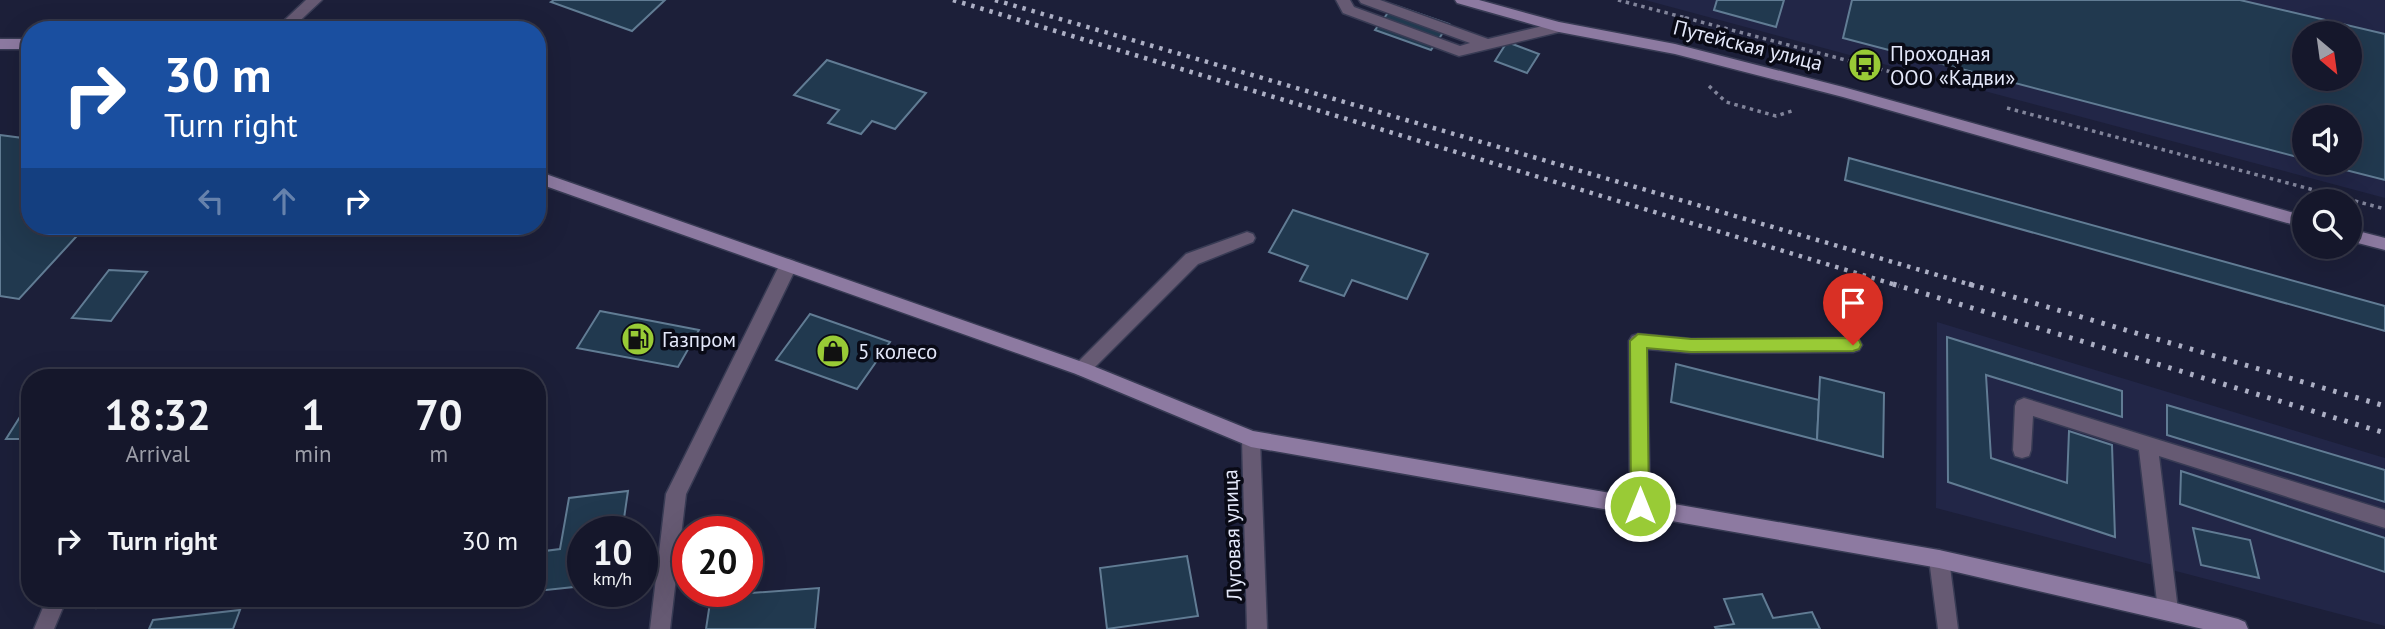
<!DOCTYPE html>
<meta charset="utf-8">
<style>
:root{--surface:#15172b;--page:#1e2033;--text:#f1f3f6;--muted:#9d9fa9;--line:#343647}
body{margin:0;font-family:"PT Sans",sans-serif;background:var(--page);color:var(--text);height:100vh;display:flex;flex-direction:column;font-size:26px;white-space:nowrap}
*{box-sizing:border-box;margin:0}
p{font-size:23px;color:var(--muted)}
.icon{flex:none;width:38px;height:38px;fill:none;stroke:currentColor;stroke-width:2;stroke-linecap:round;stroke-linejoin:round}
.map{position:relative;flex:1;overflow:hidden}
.side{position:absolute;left:21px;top:369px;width:525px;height:238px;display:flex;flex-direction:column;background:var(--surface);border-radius:28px;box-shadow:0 7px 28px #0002,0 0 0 2px var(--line)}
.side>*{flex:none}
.top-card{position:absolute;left:21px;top:21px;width:525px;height:214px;border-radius:28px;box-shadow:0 7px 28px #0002,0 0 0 2px var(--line);background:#1a4fa0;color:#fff;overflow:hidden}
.needle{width:46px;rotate:151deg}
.fabs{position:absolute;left:2292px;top:21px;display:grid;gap:14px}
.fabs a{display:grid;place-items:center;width:70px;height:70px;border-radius:50%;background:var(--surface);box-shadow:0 7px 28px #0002,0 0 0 2px var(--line);font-size:35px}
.speed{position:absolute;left:567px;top:516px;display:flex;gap:14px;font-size:35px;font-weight:700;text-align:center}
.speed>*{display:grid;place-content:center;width:91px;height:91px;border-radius:50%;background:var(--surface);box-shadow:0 7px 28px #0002,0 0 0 2px var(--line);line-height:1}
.speed small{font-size:18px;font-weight:400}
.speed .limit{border:10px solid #d22;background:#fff;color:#111}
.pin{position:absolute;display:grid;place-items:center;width:60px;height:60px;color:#fff;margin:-72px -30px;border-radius:50% 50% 50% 0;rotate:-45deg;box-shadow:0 0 7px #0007}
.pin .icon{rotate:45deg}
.me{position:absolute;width:77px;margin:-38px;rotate:0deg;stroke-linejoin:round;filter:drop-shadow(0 0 5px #0008)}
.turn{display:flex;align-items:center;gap:24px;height:147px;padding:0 28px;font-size:32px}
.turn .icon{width:91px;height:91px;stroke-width:2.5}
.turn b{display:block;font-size:49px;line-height:60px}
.lanes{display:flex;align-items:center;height:66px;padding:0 28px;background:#0003;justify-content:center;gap:35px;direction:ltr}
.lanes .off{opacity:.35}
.eta{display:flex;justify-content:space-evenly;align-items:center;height:119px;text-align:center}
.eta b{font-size:42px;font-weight:700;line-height:49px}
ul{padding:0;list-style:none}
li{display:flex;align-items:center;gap:21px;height:105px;padding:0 28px}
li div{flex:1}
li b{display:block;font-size:26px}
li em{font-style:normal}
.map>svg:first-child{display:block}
.built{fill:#222647;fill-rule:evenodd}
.building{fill:#21394f;stroke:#617c94;stroke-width:2;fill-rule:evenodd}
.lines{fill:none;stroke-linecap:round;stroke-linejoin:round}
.lane-casing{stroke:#383b54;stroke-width:3}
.street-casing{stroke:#383b54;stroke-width:3}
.secondary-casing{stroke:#383b54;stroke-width:3}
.path{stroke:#81849a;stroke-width:3.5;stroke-dasharray:3.5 4.5;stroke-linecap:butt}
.lane{fill:#665a73;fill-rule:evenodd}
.street{fill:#665a73;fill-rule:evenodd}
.secondary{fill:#8d7aa1;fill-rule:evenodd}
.rail-far1{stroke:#acafc4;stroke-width:4.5;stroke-dasharray:3.5 6;stroke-linecap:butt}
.rail{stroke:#acafc4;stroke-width:5;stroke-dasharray:3.5 8;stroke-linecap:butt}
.route{fill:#99cb36;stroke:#638423;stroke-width:2}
.labels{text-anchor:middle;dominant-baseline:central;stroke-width:7;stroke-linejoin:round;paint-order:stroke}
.street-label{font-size:21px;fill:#e4e8fa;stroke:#090a16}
.poi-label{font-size:21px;fill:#e4e8fa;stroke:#090a16;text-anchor:start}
</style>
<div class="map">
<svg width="2385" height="629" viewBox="0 0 2385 629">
<rect width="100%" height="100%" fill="#1c1f39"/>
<g class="built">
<path d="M1645,0H2385V198L1857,57ZM2305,33H2350V79H2305ZM2305,117H2350V163H2305Z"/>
<path d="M1937,322L2385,458V626L1936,508Z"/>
</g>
<g class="building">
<path d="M554,0H665L632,31L551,2Z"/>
<path d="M1717,0H1784L1776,27L1714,10Z"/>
<path d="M1852,0H2240L2385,34V180L2318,163H2350V117H2305V159L1843,38ZM2305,33H2350V79H2305Z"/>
<path d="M1394,5L1449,24L1431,50L1375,30Z"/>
<path d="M1507,42L1539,54L1527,73L1495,61Z"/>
<path d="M827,60L926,93L895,129L872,121L861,134L828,123L839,110L794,95Z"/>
<path d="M0,135L30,139V226H86L19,299L0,296Z"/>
<path d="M1849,158L2385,306V331L1845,180Z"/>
<path d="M1293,210L1428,254L1407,299L1352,280L1344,296L1300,281L1308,266L1269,252Z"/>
<path d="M109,270L147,272L111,321L72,318Z"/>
<path d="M600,311L699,330L678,367L577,348Z"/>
<path d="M810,314L890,342L857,389L776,360Z"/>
<path d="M1947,337L2122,391V417L1986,375L1991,458L2067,483L2069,431L2112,445L2115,537L1948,482Z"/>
<path d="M1676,364L1819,400L1817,440L1671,402Z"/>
<path d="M98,371L94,378H44L48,372Z"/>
<path d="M1820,377L1884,393L1883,457L1817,440Z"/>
<path d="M30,401V439H6Z"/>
<path d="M2167,405L2385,470V502L2167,435Z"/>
<path d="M2181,471L2385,538V572L2180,504Z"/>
<path d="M628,491L622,532H583V586L537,591V552L560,549L569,498Z"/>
<path d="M2193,528L2250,540L2259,578L2201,565Z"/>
<path d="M1187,556L1198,616L1107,629L1100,568Z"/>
<path d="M819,588L815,629H706L711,596Z"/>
<path d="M1762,594L1773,618L1812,612L1820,629H1716L1715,627L1734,624L1724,599Z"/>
<path d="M100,598H153L97,608Z"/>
<path d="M240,610L233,629H149L153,620Z"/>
</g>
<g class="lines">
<defs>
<g id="lane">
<path d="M306,0H322L290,30H274Z"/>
<path d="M1336,0H1350L1354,7L1460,46L1470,43L1361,3L1359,0H1380L1488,39L1559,22L1566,27L1559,32L1459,56L1343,13Z"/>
<path d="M1247,232L1253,234L1255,238L1253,242L1198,264L1088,374L1082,376L1076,374L1073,369L1076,364L1186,254Z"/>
<path d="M1638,334L1691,339L1853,338L1859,340L1862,345L1859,350L1853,352L1691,353L1647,349L1650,506L1647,512L1640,515L1633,512L1630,506L1629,341L1632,336Z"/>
<path d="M2024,398L2385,510V528L2159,456L2178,610L2175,617L2168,619L2161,617L2158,610L2139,450L2033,416L2031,450L2029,456L2022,458L2015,456L2013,450L2015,406L2017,401Z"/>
</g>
<g id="street">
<path d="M788,259L794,261L797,266L686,494L670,629H650L666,494L779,266L782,261Z"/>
<path d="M1251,431L1258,433L1260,439L1267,629H1247L1242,439L1244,433Z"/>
<path d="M1939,550L1946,553L1949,559L1958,629H1938L1929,559L1932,553Z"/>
<path d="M47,598H67L54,629H34Z"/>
</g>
<g id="secondary">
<path d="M1455,0H1479L1559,22L1675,44L1843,87L2305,216V228L1843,97L1675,54L1559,32L1457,3Z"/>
<rect x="0" y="39" width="30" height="10"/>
<path d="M537,171L1088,364L1253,431L1939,550L2168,601L2238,619L2245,622L2248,629H2203L1939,568L1251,447L1076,374L537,183Z"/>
<path d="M2350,229L2385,238V250L2350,241Z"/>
</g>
</defs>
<use href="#lane" class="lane-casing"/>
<use href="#street" class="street-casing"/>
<use href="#secondary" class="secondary-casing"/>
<g class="path">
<path d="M1618,0L1686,18"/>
<path d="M1683,26L1686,18L1895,73L1911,82"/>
<path d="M1709,86L1726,102L1776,116L1795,110"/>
<path d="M2007,108L2385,209"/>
</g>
<use href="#lane" class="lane"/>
<use href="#street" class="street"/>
<use href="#secondary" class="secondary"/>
<g class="rail-far1">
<path d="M953,0L1899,286"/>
<path d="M995,0L1975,286"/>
</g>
<g class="rail">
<path d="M1893,284L2385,433"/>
<path d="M1969,284L2385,406"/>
</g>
</g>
<path class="route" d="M1638,334L1691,339L1853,338L1859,340L1861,345L1859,349L1853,351L1691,352L1647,348L1649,506L1646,512L1640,514L1634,512L1631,506L1630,341Z"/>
<defs>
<symbol id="bus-disc" viewBox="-11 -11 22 22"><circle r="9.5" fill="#99cb36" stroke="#090a16"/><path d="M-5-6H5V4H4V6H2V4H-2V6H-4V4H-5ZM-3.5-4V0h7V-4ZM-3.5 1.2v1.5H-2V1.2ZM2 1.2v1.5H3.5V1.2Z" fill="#111"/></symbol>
<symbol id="fuel-disc" viewBox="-11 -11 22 22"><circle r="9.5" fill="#99cb36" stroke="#090a16"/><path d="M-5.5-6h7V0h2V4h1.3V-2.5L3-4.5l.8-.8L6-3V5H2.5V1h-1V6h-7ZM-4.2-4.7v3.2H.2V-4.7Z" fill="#111"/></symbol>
<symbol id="shop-disc" viewBox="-11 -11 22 22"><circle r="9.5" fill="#99cb36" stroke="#090a16"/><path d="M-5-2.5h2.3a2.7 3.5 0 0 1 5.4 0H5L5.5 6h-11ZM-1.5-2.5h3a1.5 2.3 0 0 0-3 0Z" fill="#111"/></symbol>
</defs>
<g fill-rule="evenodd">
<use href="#bus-disc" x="1846" y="46" width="38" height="38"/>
<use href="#fuel-disc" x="619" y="320" width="38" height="38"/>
<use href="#shop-disc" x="814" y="332" width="38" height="38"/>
</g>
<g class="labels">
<g class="street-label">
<text transform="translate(1748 45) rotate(14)">Путейская улица</text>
<text transform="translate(1232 535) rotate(-92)">Луговая улица</text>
</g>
<g class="poi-label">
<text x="1890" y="53">Проходная<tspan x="1890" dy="24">ООО «Кадви»</tspan></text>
<text x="662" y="339">Газпром</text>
<text x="858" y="351">5 колесо</text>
</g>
</g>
</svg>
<div class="fabs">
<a><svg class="needle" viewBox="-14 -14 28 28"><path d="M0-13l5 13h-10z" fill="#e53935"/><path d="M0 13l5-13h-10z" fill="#9d9fa9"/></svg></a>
<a><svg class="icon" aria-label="sound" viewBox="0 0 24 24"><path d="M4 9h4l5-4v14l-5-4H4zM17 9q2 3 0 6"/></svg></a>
<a><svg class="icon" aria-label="search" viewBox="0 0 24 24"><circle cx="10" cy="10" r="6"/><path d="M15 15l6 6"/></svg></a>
</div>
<div class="speed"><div>10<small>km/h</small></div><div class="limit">20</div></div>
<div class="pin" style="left:1853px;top:345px;background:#d93025"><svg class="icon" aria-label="arrive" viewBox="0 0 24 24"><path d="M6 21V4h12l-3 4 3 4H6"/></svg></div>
<svg class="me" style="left:1640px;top:506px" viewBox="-20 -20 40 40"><circle r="17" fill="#99cb36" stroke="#fff" stroke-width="3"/><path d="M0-11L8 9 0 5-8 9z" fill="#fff"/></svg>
<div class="top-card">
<div class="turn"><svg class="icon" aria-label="right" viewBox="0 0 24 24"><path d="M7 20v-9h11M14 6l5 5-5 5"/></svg><div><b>30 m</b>Turn right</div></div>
<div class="lanes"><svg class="icon off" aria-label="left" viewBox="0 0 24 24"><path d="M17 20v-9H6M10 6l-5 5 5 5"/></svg><svg class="icon off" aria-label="ahead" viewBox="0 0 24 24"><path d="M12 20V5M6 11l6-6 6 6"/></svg><svg class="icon" aria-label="right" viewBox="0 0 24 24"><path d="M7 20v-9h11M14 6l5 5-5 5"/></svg></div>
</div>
<section class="side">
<div class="eta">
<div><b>18:32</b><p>Arrival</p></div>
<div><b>1</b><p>min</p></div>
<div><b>70</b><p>m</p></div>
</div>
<ul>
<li><svg class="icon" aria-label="right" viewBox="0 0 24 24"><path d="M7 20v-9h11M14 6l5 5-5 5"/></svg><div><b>Turn right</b></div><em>30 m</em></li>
</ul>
</section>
</div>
